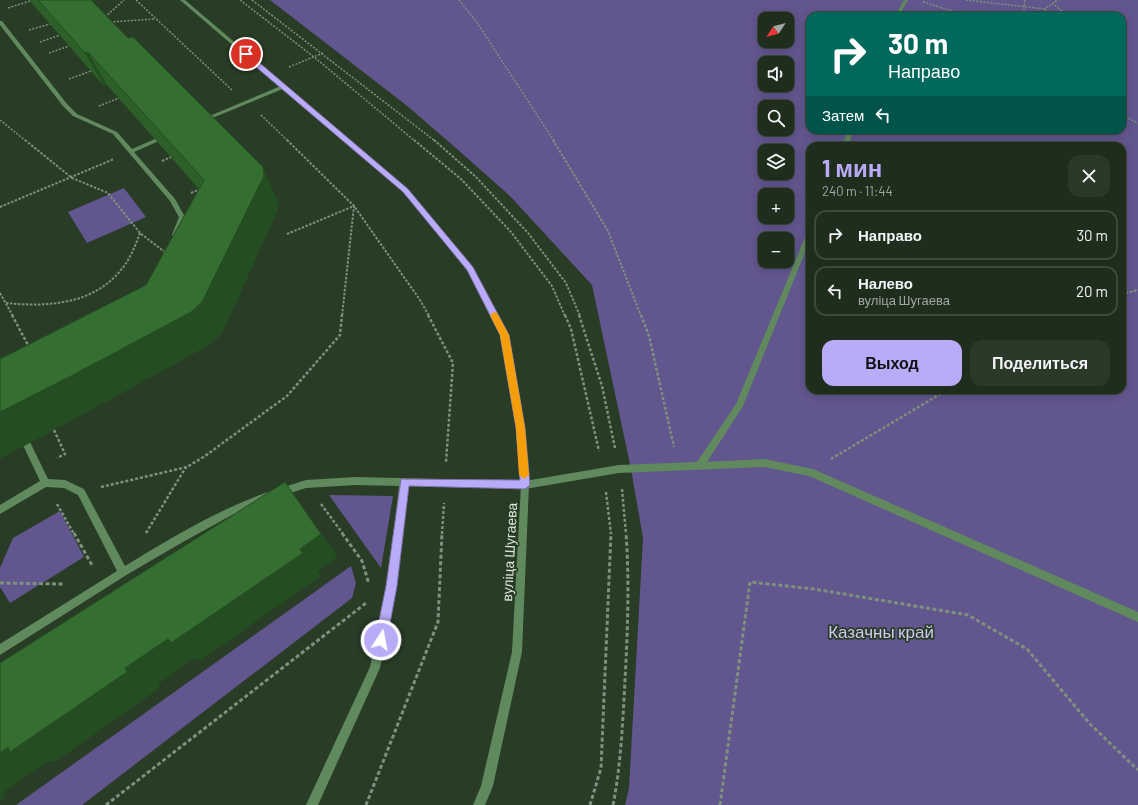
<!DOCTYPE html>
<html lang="ru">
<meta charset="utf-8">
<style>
:root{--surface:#1e2d1c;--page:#2b3929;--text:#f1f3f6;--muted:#a1a8a3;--line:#3c493b;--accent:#b9abf7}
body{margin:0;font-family:Barlow,sans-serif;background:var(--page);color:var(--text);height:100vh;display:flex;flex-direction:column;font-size:15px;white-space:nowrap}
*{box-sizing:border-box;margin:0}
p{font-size:13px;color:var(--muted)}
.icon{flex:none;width:22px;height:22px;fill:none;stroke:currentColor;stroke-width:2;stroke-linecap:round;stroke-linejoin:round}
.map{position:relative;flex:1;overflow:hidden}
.details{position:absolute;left:806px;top:142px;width:320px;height:252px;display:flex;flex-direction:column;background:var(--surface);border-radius:12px;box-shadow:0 2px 10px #0003,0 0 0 1px var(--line)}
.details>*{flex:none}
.hud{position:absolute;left:806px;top:12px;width:320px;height:122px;border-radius:12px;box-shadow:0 2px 10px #0003,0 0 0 1px var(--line);background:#00695c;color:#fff;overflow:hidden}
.needle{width:26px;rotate:234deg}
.buttons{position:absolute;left:758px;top:12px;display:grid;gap:8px}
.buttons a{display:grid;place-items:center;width:36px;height:36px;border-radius:8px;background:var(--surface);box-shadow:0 2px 10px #0003,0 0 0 1px var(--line);font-size:20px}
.pin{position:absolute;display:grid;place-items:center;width:34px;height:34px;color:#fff;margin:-17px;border:2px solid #fff;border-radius:50%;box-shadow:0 1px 4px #0007}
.me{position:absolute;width:44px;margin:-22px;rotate:11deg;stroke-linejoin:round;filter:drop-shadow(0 0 3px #0008)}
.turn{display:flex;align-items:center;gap:14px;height:84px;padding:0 16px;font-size:18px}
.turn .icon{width:52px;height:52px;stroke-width:2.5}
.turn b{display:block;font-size:28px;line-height:34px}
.then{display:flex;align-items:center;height:38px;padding:0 16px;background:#0003;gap:8px;font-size:15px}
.round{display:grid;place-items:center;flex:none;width:42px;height:42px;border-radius:12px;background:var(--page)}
.overview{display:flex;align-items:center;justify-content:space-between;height:68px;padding:0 16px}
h1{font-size:24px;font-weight:700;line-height:30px;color:var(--accent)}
.cta{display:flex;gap:8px;margin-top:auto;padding:8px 16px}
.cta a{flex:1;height:46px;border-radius:12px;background:var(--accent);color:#111;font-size:16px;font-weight:700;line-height:46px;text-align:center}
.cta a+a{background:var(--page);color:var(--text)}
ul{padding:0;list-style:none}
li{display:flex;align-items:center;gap:12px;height:50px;margin:0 8px 6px;padding:0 8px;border:2px solid var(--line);border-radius:12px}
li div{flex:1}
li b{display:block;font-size:15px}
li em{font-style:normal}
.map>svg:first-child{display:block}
.green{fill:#62568e;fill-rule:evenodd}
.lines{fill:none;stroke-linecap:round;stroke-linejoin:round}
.path-far3{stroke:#7f907e;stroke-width:1.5;stroke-dasharray:2 1.5;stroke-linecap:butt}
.path-far2{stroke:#7f907e;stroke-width:2;stroke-dasharray:2.5 1.5;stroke-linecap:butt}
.path-far1{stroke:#7f907e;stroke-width:2.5;stroke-dasharray:3 2;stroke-linecap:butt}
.path{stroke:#7f907e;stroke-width:3;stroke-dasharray:4 2.5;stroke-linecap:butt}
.lane{fill:#61895e;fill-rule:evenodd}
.street{fill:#61895e;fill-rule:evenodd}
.wall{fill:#2d5f29}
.shaded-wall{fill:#244d22}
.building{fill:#346e30;stroke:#244d22}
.route{fill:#b9abf7;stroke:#786fa1}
.slow{fill:#f59e0b}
.labels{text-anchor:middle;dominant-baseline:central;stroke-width:3.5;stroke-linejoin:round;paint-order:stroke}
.street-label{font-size:14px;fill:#dbe8da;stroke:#283c26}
.near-park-label{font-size:17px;fill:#cfc9f2;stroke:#283c26}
</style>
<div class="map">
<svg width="1138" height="805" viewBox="0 0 1138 805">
<rect width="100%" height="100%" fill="#283c26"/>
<g class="green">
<path d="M270,0H1138V805H625L629,788L643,538L631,469L592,285L510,196L457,149L406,105ZM810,16H1122V130H810ZM765,19H787V41H765ZM765,63H787V85H765ZM765,107H787V129H765ZM810,146H1122V390H810ZM765,151H787V173H765ZM765,195H787V217H765ZM765,239H787V261H765Z"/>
<path d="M124,188L146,217L87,243L68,212Z"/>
<path d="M329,495L393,496L381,568Z"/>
<path d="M60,511L84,557L10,603L0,587V568L13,538Z"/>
<path d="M351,566L356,583L352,598L82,805H16Z"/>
</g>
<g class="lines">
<g class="path-far3">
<path d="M136,0L232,90"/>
<path d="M240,0L314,57L415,141"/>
<path d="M252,0L435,141"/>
<path d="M459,0L478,24L554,141"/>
<path d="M966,0L1045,9"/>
<path d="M923,2L969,16"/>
<path d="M1052,3L1068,16"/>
<path d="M8,8L30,1"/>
<path d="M1023,16L1025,0"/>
<path d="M1050,16L1045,9L1057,0"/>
<path d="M105,17L124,0"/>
<path d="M110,22L155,19"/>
<path d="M29,30L50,24"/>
<path d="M40,42L60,35"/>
<path d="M49,53L69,46"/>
<path d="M289,67L323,53"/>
<path d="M69,79L91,71"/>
<path d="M99,106L119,98"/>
<path d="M261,115L288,141"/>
<path d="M1122,115L1138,123"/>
<path d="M0,120L26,141"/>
</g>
<g class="path-far2">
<path d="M25,140L72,178L108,193L140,233L166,253"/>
<path d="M287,140L354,206L420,300L429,316"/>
<path d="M414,140L461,179L511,232L552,286L565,316"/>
<path d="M434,140L476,177L528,233L566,283L580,316"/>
<path d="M553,140L608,231L641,316"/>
<path d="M162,161L171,157"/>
<path d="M191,193L200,189"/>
<path d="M0,207L114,159"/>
<path d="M287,234L354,206L342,316"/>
<path d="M0,293L13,316"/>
<path d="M1122,294L1138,290"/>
<path d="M6,303C46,307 92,305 120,271C130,260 135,246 140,233"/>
</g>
<g class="path-far1">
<path d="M12,315L29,347"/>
<path d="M428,315L453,363L446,462"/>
<path d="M565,315L571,329L599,451"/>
<path d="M579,315L602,386L615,448"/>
<path d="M641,315L649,336L674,447"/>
<path d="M54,430L65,454L57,458"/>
<path d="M831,459L947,390"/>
<path d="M101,487L187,467L205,456L287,396L340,335L342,315"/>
<path d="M622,489L626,534"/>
<path d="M606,492L611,534"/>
<path d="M57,504L74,534"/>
<path d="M321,504L343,534"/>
<path d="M146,533L186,467"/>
<path d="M442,534L444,503"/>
</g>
<g class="path">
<path d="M74,533L93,567"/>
<path d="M342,533L362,561L369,584"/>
<path d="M0,583L63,584"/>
<path d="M106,805L366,603"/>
<path d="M366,805L438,622L442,533"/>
<path d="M590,805L601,768L611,533"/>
<path d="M613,805C620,770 622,734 624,699C627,644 630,588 626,533"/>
<path d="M720,805L750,582L814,589L968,615L1027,649L1090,724L1138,770"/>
</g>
<g class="lane">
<path d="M904,0H908L899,16H895Z"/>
<path d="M0,21H2L67,104L77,114L117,132L132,149L155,139H159V141L134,152L175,199L185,217L177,237H173L172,235L179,217L170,201L113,134L73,116L63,106L0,25Z"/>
<path d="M283,85L286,87L285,88L205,121L200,120Z"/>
<path d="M848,130H854L848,146H842Z"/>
<path d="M808,230H810V240L743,406L707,462L764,459L813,469L1138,612V622L809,476L764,467L619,473L525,489L408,486L397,586L380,668L318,805H306L370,667L387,586L399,486L356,485L306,488L281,496L278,495L277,492L278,489L306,480L356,477L525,481L619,465L697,462L736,404Z"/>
<path d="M27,441L30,442L48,479L65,480L84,489L125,566C171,538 217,510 268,492L271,493L272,496L271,499L232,515L183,542L128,574L0,655V644L117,571L78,495L64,488L46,487L0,514V505L40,481L23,445L24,442Z"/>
</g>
<path class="street" d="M180,0H185L408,190L472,267L508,335L524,428L529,485L522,652L493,786L485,805H473L481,786L512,652L521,485L516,428L500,335L467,270L404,192Z"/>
</g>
<path class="wall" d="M29,0H91L277,200L278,209L222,333L212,343L102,404L146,285L199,189L107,85L104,86Z"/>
<g class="shaded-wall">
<path d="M88,52L107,85L104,86L85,53Z"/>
<path d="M263,167L277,200L278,209L222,333L212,343L102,404L0,459V412L73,375Z"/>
<path d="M285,482L338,557L318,571L321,576L200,661L195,658L158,684L160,688L55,762L48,761L3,793L5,798L0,801V753L300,549Z"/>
</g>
<g class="building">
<path d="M38,0H91L128,38L133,37L263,167L264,176L202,302L191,312L73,375L0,412V359L146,285L204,180L88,52L85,53Z"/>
<path d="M285,482L321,534L300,549L303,553L171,643L168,639L125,668L127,672L10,752L8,747L0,753V663Z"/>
</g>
<path class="route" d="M243,53H248L408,189L473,267L509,335L525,428L530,485L525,489L409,486L397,586L387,640L385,644L381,646L377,644L375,640L386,586L401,479L520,480L516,428L500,335L467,270L403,192L243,56Z"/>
<path class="slow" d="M494,312L497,313L509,335L525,428L529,475L524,479L519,475L516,428L500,335L490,315Z"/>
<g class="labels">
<g class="street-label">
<text transform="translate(509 552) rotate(-87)">вуліца Шугаева</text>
</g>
<g class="near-park-label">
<text x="881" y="631">Казачны край</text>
</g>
</g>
</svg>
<div class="buttons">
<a><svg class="needle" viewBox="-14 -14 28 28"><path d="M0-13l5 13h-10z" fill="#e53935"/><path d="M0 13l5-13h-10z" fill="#a1a8a3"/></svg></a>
<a><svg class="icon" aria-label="sound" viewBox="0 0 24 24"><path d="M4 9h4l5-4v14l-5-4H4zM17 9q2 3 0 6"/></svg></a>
<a><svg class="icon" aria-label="search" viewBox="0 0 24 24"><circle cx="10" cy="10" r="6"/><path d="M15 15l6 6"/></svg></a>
<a><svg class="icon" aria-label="layers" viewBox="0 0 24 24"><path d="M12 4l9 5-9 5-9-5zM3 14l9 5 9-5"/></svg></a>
<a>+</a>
<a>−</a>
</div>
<div class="pin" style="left:246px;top:54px;background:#d93025"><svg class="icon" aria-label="arrive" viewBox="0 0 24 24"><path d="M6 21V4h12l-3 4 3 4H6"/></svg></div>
<svg class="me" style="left:381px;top:640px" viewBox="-20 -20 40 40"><circle r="17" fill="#b9abf7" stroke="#fff" stroke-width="3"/><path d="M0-11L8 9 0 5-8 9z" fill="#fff"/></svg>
<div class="hud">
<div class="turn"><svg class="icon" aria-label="right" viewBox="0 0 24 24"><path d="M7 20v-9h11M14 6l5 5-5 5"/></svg><div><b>30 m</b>Направо</div></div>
<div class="then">Затем<svg class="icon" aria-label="left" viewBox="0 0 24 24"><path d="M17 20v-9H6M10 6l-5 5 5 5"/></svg></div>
</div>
<section class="details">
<div class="overview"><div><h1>1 мин</h1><p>240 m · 11:44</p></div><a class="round"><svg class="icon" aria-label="close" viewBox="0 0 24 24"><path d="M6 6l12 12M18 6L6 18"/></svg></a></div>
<ul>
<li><svg class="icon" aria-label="right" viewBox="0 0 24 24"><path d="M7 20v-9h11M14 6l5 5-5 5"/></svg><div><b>Направо</b></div><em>30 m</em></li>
<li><svg class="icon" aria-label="left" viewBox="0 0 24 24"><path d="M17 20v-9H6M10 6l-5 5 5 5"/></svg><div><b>Налево</b><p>вуліца Шугаева</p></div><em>20 m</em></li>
</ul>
<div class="cta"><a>Выход</a><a>Поделиться</a></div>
</section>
</div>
